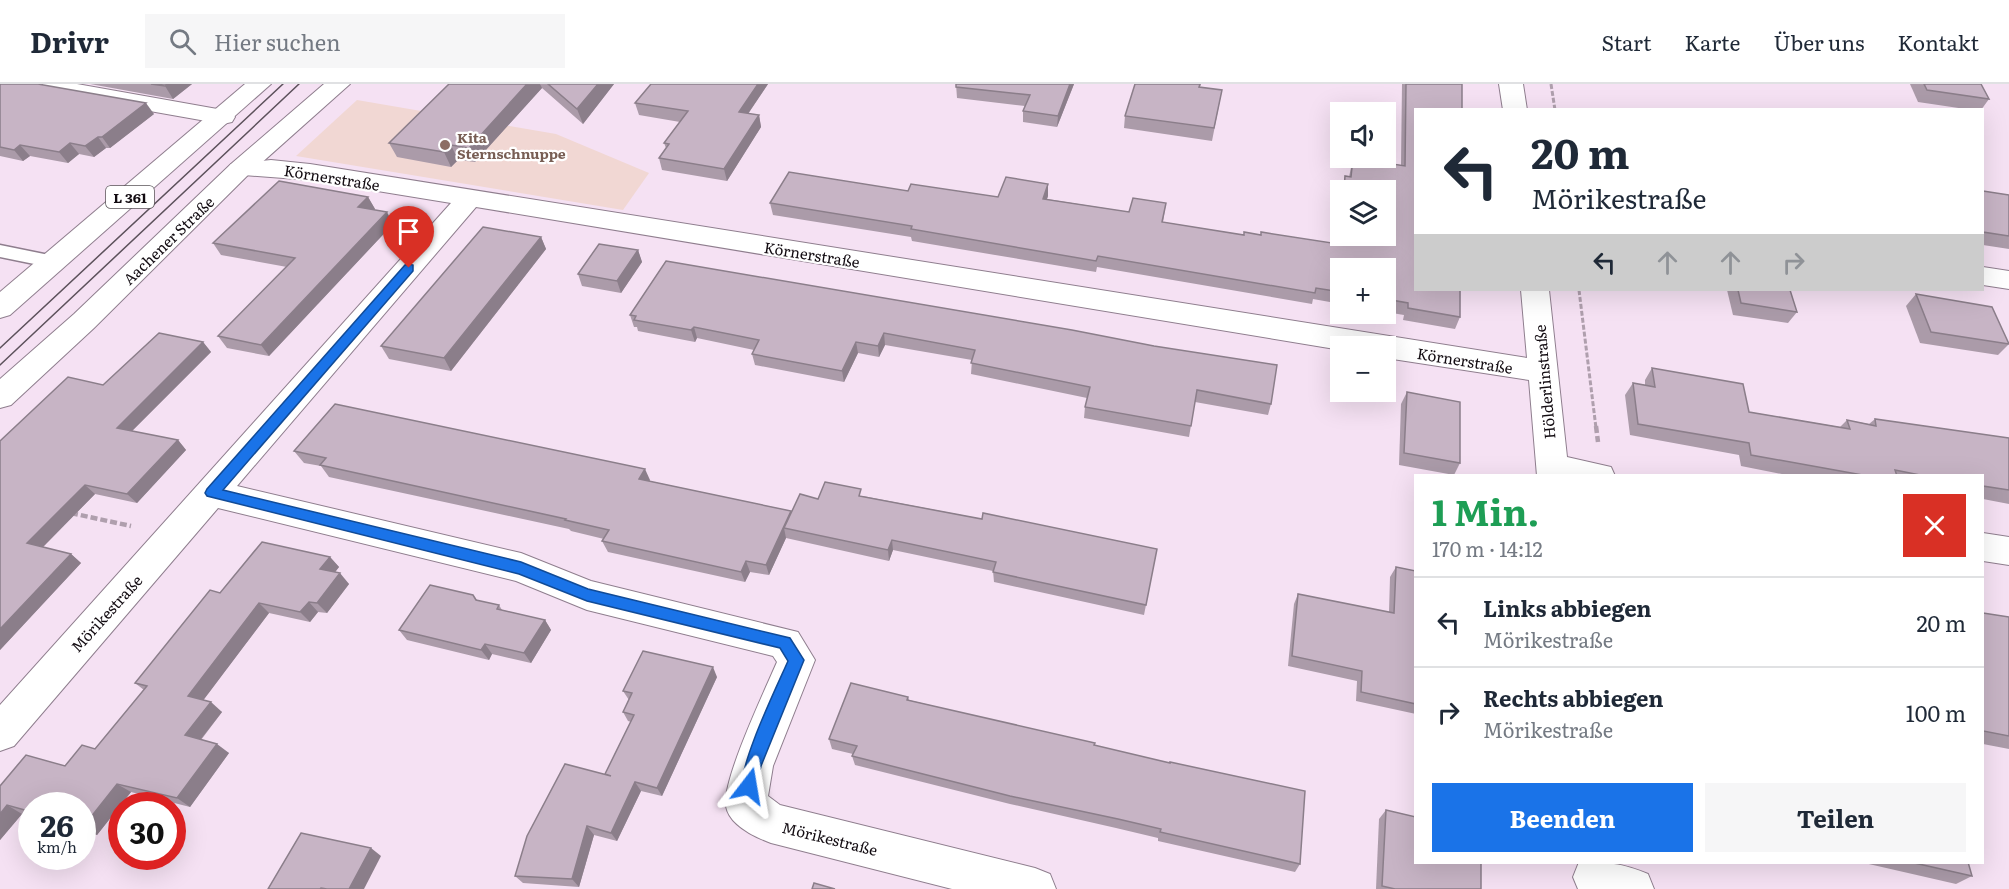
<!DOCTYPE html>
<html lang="de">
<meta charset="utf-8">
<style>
:root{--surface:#fff;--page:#f6f6f7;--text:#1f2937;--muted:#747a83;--line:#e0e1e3;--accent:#1a73e8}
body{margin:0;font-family:Literata,serif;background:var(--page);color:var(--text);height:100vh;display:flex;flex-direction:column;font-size:22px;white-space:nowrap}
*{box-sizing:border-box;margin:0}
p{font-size:20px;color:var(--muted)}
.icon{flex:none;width:33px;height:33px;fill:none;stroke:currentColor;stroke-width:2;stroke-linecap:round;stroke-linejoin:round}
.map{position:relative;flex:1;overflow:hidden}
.side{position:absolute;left:1414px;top:390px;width:570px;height:390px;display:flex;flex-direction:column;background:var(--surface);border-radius:0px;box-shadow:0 6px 24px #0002}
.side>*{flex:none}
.banner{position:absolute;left:1414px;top:24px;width:570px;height:183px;border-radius:0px;box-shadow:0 6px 24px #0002;background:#fff;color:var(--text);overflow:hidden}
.tools{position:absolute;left:1330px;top:18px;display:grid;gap:12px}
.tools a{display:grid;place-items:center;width:66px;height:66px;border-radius:0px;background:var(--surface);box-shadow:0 6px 24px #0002;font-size:30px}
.speed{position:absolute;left:18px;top:708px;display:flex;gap:12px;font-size:30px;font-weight:700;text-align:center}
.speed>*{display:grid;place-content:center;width:78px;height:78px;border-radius:50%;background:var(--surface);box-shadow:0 6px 24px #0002;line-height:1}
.speed small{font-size:15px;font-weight:400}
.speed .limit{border:9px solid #d22;background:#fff;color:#111}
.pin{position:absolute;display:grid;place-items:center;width:51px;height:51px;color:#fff;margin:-62px -26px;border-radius:50% 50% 50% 0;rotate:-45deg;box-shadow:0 0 6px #0007}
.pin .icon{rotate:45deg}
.me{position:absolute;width:66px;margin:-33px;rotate:14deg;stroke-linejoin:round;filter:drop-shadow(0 0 4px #0008)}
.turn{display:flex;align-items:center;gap:21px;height:126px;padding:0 18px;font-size:27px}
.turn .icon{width:78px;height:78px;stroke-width:2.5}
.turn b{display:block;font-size:42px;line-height:51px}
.lanes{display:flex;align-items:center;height:57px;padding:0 18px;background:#0003;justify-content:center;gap:30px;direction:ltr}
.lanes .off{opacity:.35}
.round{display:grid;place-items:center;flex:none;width:63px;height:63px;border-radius:0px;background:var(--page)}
.overview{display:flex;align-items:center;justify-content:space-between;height:102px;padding:0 18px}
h1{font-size:36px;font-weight:700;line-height:45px;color:#1e9e55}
.button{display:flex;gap:12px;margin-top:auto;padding:12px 18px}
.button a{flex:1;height:69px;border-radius:0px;background:var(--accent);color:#fff;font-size:24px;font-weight:700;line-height:69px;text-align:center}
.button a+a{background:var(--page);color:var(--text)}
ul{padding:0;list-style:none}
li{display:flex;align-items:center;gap:18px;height:90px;padding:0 18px;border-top:2px solid var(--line)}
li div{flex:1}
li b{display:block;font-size:22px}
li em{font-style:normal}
header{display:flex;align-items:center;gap:36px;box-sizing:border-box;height:84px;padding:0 30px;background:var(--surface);border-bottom:2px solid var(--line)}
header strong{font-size:28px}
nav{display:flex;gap:33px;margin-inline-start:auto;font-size:21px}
.search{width:420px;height:54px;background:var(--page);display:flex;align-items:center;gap:15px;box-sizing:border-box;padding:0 21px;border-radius:0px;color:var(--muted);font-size:22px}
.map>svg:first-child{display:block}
.education{fill:#f1d7d3}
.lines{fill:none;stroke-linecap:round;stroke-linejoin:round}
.service-casing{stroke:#8f7e8e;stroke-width:3}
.minor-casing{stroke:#8f7e8e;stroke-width:2}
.primary-casing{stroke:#8f7e8e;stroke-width:2}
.path-far1{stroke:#af9fad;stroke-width:3;stroke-dasharray:5 2;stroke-linecap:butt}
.path{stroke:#af9fad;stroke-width:4.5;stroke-dasharray:7 3;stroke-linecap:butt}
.service{fill:#fff;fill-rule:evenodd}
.minor{fill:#fff;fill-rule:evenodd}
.primary{fill:#fff;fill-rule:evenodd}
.tram{stroke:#5c515b;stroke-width:1.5}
.wall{fill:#ab9ba9}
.shaded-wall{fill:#8b7e8a}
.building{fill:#c7b4c5;stroke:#8b7e8a;stroke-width:1.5}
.route{fill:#1a73e8;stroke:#114b97;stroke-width:1.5}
.education-dot{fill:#8d6e63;stroke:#fff;stroke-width:2}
.labels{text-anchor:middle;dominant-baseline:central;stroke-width:4.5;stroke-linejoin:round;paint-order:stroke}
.far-education-label{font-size:14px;font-weight:bold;fill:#785e54;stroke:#fff;text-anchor:start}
.shield{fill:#fff;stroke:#595458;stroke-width:1.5}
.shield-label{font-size:14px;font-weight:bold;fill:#120b11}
.street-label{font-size:15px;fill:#120b11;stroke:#fff}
</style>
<header>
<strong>Drivr</strong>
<div class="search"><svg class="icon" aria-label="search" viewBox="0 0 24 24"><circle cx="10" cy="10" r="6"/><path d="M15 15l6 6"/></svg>Hier suchen</div>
<nav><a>Start</a><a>Karte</a><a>Über uns</a><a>Kontakt</a></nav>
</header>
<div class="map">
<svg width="2009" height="805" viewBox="0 0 2009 805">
<rect width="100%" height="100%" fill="#f5e1f3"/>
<path class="education" d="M357,16L556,50L649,89L623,126L296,72Z"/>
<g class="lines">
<defs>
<path id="service" d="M0,161L54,172L61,174L63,178L61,182L54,184L0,173Z"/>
<g id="minor">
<path d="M25,0H77L223,26L232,28L235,33L232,38L223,40L37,7L29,5Z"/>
<path d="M1499,0H1523L1527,26H1503Z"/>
<path d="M271,76L310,80L1527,274L1521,206H1549L1567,373L1611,383L1615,392H1537L1529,296L1386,274V262H1341V266L476,123L237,402L521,469L591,497L798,548L815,576L773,682L768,712L780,721L1035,784L1050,790L1056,805H952L771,759C755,753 729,741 726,722C722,696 765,606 777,578L773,572L587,526L516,497L218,424L14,662L0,667V621L451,119L310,96L231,90L227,85L231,80Z"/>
<path d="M1983,183L2009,187V205L1983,201Z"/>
<path d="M1983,449L2009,453V481L1983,477Z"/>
<path d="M1579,778C1606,778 1622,779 1648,790L1654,805H1578L1573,793Z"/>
</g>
<g id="primary">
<path d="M245,0H271L10,231L0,234V208Z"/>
<path d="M324,0H350L249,90L94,244L11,321L0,324V295L74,230L231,80Z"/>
</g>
</defs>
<use href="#service" class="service-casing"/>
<use href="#minor" class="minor-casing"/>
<use href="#primary" class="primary-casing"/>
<g class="path-far1">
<path d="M1551,0L1555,26"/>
<path d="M1579,206L1596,344"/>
</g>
<g class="path">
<path d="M1596,342L1598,358"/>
<path d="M71,429L131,442"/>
</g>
<use href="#service" class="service"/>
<use href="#minor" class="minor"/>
<use href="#primary" class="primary"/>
<g class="tram">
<path d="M0,264L283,0"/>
<path d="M0,281L299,0"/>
</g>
</g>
<g class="wall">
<path d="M0,0L154,30L110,64H106L94,73L79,70L68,79L30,72L23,77L0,72Z"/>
<path d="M90,0H192L173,15Z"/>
<path d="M449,0H614L583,40L542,4L475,78L458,76L451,83L397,73L389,59Z"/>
<path d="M651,0H768L748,30L759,31L761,43L727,97L662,86L659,74L666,64L664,59L680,38L639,31L635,19Z"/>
<path d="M956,0H1074L1057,43L1023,38V27L1025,22L957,14Z"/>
<path d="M1135,0H1201L1200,3L1222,6L1212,57L1124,44L1125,32Z"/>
<path d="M1402,0H1462L1460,233L1455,245L1403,236L1404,231L1386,228V184H1341V220L1313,215L1312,220L1097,183L1096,188L912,157L911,153L773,131L770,119L908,107L998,113L1048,112L1047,115L1129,128L1166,119L1163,138L1244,151H1261L1336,160L1341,110V152L1386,106H1341L1345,92L1349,93L1353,74L1401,81Z"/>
<path d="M1910,0H1981L1989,15L1981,26H1972L1918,18Z"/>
<path d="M1983,107L2009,111V165L1983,161Z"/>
<path d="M368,113L375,125L373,126L393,140L269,272L227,264L218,252L287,183L221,171L213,159Z"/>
<path d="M541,153L546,165L451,287L389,275L381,262Z"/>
<path d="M638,166L642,178L621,209L582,202L578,190Z"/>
<path d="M666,177L1271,320L1268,331L1195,318L1189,353L1084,334L1085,323L1087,314L971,290L972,276L885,261L879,273L858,269L844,298L755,281L752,270L754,266L697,254L695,258L638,247L637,243H634L630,231Z"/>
<path d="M1727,206H1790L1797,228L1788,239L1733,231Z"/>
<path d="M1916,210L2009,260L1998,271L1920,259L1906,222Z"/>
<path d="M203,258L211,268L132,347L178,356L186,366L137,419L95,410L43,463L71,470L81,479L0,566V357L103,301Z"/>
<path d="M1652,284L1749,328L1840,343L1847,336L1869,340L1875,335L2009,354V420L1983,415V392H1792L1741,382L1739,371L1630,351L1625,311L1633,299L1645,301V296Z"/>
<path d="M1407,308L1460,379L1454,391L1399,381L1401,320Z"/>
<path d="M294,367L650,396L649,397L791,427V429L818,415L863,412L982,435L1157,465L1144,531L994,498L993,487L893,466L889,477L786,454L769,491L750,488L745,498L608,468L602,457L604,455L571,447L569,445L329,393L321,382L304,379Z"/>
<path d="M330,473L339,483L335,488L349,500L327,529L318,528L310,538L269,529L203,616L222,628L201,656L229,669L190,723L131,708L97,751L82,747V722H32V732L22,730L0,756V702L65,682L95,665L144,606L135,599L220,509Z"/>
<path d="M1396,483L1416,487V630L1356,617L1357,597L1288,582L1294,520L1298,510L1389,528L1390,493Z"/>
<path d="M473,511L478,517L499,521L502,526L545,536L551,546L531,579L492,570L489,576L407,556L399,546Z"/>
<path d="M1983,529L2009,533V665L1983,660Z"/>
<path d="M717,593L662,712L641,707L617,757L594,751L579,803L523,799L515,792L606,690L631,638L628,637L623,628L629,616L623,607Z"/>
<path d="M908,613L909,616L1094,661L1300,780L1295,788L1158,757V754L1116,744L1010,720L855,681L852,672L853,670L832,665L829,655Z"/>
<path d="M1386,726L1481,805H1376L1379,735Z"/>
<path d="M1860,778H1968L1972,792L1956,800Z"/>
</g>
<g class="shaded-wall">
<path d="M168,0H192L173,15L165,2Z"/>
<path d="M527,0H540L542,4L475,78L469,64Z"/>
<path d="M598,0H614L583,40L577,25Z"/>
<path d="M758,0H768L741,40L739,28Z"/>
<path d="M1070,0H1074L1057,43L1058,32Z"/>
<path d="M146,19L154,30L110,64L102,53Z"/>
<path d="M759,31L761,43L727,97L724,85Z"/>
<path d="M98,53L106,64L94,73L85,62Z"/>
<path d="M70,59L79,70L68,79L59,68Z"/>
<path d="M20,61L30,72L23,77L14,66Z"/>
<path d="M451,61L458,76L451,83L444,68Z"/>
<path d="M1048,100V112L1043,126V115Z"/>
<path d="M368,113L375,125L364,135L358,123Z"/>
<path d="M387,128L393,140L269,272L261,261Z"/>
<path d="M541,153L546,165L451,287L444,274Z"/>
<path d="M638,166L642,178L621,209L617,197Z"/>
<path d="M694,243L697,254L695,258L691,246Z"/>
<path d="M884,249L885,261L879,273L878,262Z"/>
<path d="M203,258L211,268L126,353L117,344Z"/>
<path d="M856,258L858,269L844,298L842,287Z"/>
<path d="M178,356L186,366L137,419L127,410Z"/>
<path d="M645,385L650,396L644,407L639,395Z"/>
<path d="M85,401L95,410L38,468L27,459Z"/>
<path d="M791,427L793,438L784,444L786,454L769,491L766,481Z"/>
<path d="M892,456L893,466L889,477L888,466Z"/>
<path d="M71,470L81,479L0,566V545Z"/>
<path d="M330,473L339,483L329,496L320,485Z"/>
<path d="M746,477L750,488L745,498L741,488Z"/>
<path d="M340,489L349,500L327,529L317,519Z"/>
<path d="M309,518L318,528L310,538L300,528Z"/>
<path d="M259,519L269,529L199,622L188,612Z"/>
<path d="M545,536L551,546L531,579L524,569Z"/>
<path d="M485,560L492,570L489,576L481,566Z"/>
<path d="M713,583L717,593L662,712L657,704Z"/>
<path d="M211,618L222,628L197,660L185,651Z"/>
<path d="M217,660L229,669L190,723L177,714Z"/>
<path d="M635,698L641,707L617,757L611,749Z"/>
<path d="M117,700L131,708L97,751L83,743Z"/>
<path d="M7,721L22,730L0,756V730Z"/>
<path d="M587,742L594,751L579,803L572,795Z"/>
<path d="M371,764L381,772L364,805H349Z"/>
</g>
<g class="building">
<path d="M0,0H38L146,19L102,53H98L85,62L70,59L59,68L20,61L14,66L0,63Z"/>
<path d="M151,0H168L165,2Z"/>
<path d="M449,0H527L469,64L451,61L444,68L389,59Z"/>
<path d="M548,0H598L577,25Z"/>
<path d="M651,0H758L739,28L759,31L724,85L659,74L669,60L664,59L688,27L635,19Z"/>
<path d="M956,0H1070L1058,32L1023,27L1030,11L956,3Z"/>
<path d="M1135,0H1200L1199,3L1222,6L1214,44L1125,32Z"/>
<path d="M1406,0H1462V26H1416V206H1460V233L1408,224V219L1386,215V184H1341V208L1316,204L1315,209L1098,172L1096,177L911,145L912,142L770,119L789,88L908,107L911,100L998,113L1006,93L1048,100L1043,115L1129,128L1133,114L1166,119L1162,138L1244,151V148L1261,151V148L1338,160L1341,131V152H1386V106H1344L1345,92L1351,93L1353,74L1405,82Z"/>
<path d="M1924,0H1981L1989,15L1927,6Z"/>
<path d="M279,97L368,113L358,123L387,128L261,261L218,252L295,174L213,159Z"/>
<path d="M1983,107L2009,111V152L1983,148Z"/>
<path d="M483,143L541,153L444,274L381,262Z"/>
<path d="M599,160L638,166L617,197L578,190Z"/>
<path d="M666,177L1072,246L1154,262L1277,281L1271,320L1197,306L1191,342L1085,323L1090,303L971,279L975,266L884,249L878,262L856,258L842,287L752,270L759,256L694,243L691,246L634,236L636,232L630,231Z"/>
<path d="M1738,206H1790L1797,228L1741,219Z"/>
<path d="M1916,210L1992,223L2009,260L1931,248Z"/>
<path d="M159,249L203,258L117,344L178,356L127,410L85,401L27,459L71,470L0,545V357L68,293L103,301Z"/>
<path d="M1652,284L1743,300L1749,328L1850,345L1847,336L1876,342L1875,335L2009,354V406L1983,402V392H1925L1895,386L1897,392H1868L1751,371L1749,359L1638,340L1633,299L1655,303Z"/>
<path d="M1407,308L1460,318V379L1404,369Z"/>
<path d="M335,320L645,385L639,395L791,427L766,481L746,477L741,488L602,457L609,446L565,436L566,435L320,381L326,374L294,367Z"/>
<path d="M825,398L861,405L859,412L982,435L983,429L1157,465L1146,521L993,488L996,478L892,456L888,466L784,444L800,410L818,415Z"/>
<path d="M262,458L330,473L320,485L340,489L317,519L309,518L300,528L259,519L188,612L211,618L185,651L217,660L177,714L117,700L83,743L82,722H32V728L7,721L0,730V702L26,671L65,682L82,661L95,665L147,602L135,599L210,506L220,509Z"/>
<path d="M1396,483L1416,487V620L1361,608L1362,587L1292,572L1298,510L1394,529Z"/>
<path d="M430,501L473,511L476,516L499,521L497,525L545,536L524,569L485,560L481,566L399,546Z"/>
<path d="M1983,529L2009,533V652L1983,647Z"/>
<path d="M643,567L713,583L657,704L635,698L611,749L587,742L572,795L515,792L527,752L565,680L611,692L605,690L634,631L623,628L632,609L623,607Z"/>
<path d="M851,599L908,613L907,616L1095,659L1094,661L1170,679V678L1305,707L1300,780L1160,748L1161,745L1118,735L1010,712L852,672L857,662L829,655Z"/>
<path d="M1386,726L1416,733V778H1481V805H1395L1382,802Z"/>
<path d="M301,749L371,764L349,805H327L321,804L320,805H268Z"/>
<path d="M1910,778H1968L1972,792Z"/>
<path d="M814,799L835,805H812Z"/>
</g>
<path class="route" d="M409,180L413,181V187L223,406L521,478L588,505L790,554L804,576L761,682L755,707L749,709L743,707C735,688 778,600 788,577L780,564L587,517L519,490L207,412L205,409L207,405L405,181Z"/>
<circle class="education-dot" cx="445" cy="61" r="6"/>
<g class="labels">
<g class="far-education-label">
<text x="457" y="53">Kita<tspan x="457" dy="16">Sternschnuppe</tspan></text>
</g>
<rect class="shield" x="106" y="102" width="48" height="22" rx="4.5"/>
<g class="shield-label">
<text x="130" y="113">L 361</text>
</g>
<g class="street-label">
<text transform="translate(332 93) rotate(9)">Körnerstraße</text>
<text transform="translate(168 156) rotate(-44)">Aachener Straße</text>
<text transform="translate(812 170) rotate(9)">Körnerstraße</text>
<text transform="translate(1465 276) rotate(9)">Körnerstraße</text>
<text transform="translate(1544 298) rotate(-95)">Hölderlinstraße</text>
<text transform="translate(106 529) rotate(-48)">Mörikestraße</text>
<text transform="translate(830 754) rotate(14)">Mörikestraße</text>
</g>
</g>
</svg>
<div class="tools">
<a><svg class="icon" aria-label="sound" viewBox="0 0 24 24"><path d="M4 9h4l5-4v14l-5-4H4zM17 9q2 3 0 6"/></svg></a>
<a><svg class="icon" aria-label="layers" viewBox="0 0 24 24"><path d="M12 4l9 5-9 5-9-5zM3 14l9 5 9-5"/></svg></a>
<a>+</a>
<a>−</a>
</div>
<div class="speed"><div>26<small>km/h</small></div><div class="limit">30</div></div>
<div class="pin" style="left:409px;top:184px;background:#d93025"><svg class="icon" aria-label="arrive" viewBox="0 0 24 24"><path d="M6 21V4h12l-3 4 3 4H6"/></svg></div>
<svg class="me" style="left:749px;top:702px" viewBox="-20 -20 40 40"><path d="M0-17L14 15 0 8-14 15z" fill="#1a73e8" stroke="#fff" stroke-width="4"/></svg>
<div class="banner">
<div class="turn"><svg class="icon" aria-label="left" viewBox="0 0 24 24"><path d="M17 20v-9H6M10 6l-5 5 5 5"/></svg><div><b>20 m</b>Mörikestraße</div></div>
<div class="lanes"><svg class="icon" aria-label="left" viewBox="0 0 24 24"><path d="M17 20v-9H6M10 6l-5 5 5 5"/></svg><svg class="icon off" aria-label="ahead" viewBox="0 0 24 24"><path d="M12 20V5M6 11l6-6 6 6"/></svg><svg class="icon off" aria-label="ahead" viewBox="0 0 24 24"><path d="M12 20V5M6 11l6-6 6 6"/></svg><svg class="icon off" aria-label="right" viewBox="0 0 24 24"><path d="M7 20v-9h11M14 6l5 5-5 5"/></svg></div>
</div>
<section class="side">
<div class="overview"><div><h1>1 Min.</h1><p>170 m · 14:12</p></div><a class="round" style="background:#d93025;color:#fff"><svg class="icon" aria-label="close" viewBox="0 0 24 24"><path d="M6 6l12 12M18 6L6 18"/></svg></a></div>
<ul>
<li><svg class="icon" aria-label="left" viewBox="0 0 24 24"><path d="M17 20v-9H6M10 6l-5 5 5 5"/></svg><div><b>Links abbiegen</b><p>Mörikestraße</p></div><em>20 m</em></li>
<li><svg class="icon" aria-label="right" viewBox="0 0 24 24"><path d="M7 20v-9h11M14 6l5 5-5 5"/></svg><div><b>Rechts abbiegen</b><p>Mörikestraße</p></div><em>100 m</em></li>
</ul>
<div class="button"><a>Beenden</a><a>Teilen</a></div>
</section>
</div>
